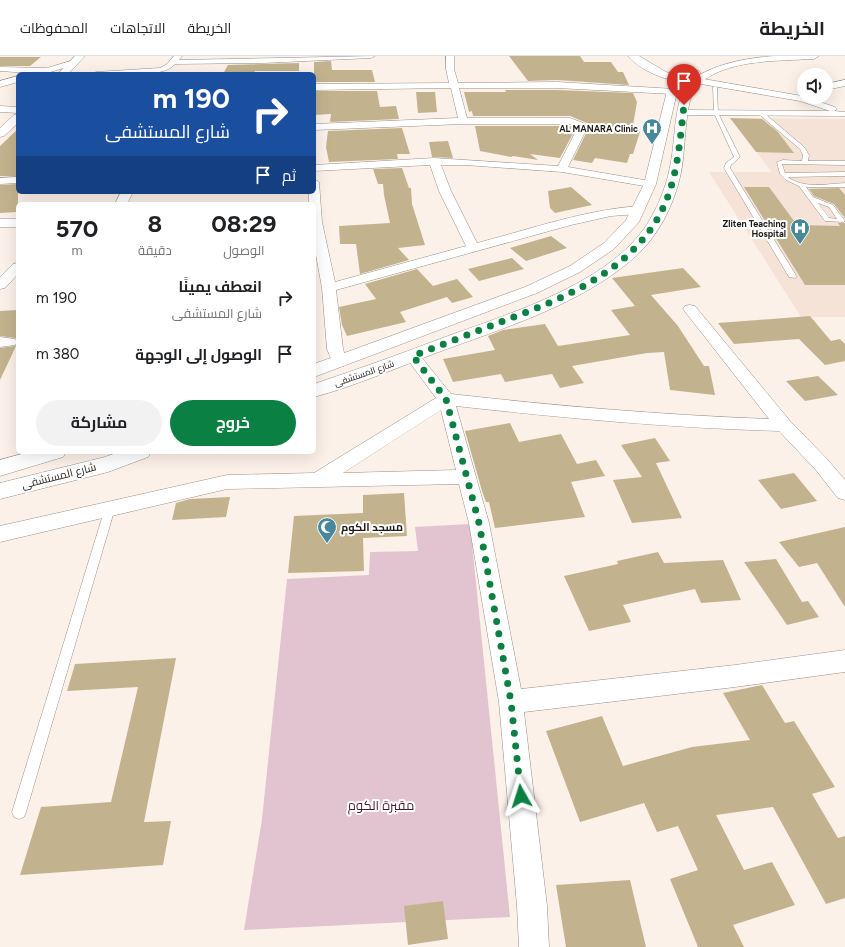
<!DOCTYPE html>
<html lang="ar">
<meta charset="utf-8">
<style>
:root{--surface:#fff;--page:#f2f2f2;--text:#202124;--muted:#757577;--line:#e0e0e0;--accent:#0b8043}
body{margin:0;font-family:Figtree,Cairo,sans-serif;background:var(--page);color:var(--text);direction:rtl;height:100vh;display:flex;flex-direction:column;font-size:15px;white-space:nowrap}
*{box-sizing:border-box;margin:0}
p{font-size:13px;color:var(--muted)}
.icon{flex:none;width:22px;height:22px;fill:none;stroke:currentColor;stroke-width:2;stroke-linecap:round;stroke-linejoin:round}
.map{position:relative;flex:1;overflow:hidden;direction:ltr}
.drawer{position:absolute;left:16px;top:146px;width:300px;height:252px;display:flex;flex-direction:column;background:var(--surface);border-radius:6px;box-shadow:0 4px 16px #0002;direction:rtl}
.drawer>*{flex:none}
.hud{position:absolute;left:16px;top:16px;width:300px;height:122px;border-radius:6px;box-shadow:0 4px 16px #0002;direction:rtl;background:#1a4fa0;color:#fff;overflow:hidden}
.buttons{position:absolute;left:797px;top:12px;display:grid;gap:8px}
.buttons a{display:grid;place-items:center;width:36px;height:36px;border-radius:50%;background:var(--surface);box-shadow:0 4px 16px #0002;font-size:20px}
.pin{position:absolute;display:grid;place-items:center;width:34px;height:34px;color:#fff;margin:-41px -17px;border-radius:50% 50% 50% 0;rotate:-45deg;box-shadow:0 0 4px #0007}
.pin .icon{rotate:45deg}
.me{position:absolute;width:44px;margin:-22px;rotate:354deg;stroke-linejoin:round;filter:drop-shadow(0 0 3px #0008)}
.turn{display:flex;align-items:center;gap:14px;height:84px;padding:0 20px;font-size:18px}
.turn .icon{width:52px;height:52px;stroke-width:2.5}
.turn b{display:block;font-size:28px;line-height:34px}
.then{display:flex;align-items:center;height:38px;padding:0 20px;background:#0003;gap:8px;font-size:15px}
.eta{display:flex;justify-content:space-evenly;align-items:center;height:68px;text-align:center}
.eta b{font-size:24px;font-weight:700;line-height:28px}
.button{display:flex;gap:8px;margin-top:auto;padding:8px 20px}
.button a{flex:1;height:46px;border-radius:24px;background:var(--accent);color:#fff;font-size:16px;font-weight:700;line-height:46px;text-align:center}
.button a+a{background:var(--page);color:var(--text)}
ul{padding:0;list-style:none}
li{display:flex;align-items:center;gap:12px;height:56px;padding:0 20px}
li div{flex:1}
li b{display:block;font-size:15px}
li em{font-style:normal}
header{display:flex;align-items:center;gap:24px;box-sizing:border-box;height:56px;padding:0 20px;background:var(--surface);border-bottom:1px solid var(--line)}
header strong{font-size:19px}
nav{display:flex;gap:22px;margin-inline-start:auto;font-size:14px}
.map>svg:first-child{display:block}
.built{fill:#f5e3d7}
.green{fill:#e1c4cf}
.building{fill:#c2b38e}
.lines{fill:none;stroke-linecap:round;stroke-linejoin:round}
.service-casing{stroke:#998f88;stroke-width:1}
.minor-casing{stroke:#998f88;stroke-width:1}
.tertiary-casing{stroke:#998f88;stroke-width:1}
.primary-casing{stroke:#998f88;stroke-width:1}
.service{fill:#fff;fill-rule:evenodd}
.minor{fill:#fff;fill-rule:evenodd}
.tertiary{fill:#fff;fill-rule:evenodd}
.primary{fill:#fff;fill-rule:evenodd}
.route{stroke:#0b8043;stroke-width:7;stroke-dasharray:0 12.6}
.labels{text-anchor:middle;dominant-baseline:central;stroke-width:4;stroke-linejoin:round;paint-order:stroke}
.far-poi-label{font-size:9px;font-weight:bold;fill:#1f1b18;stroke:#fff;text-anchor:end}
.far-street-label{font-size:9px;fill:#1f1b18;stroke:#fff}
.street-label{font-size:11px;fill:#1f1b18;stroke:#fff}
.poi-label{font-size:11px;font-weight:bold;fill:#1f1b18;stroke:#fff;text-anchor:start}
.near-park-label{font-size:13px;fill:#4c1831;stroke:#fff}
</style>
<header>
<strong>الخريطة</strong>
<nav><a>الخريطة</a><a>الاتجاهات</a><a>المحفوظات</a></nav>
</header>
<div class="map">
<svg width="845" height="891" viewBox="0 0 845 891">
<rect width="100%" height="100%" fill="#fcf1e9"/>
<path class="built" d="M730,62L845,63V261H801L709,116H772Z"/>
<path class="green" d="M470,468L510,861L244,874L262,763L287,523L369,519L370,496L418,495L415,471Z"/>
<g class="building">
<path d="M509,0H580L584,6H611L618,16H623L629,29L557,24L528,25Z"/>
<path d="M0,1H41L30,10H0Z"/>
<path d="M331,5L332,14H372L375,26H314V6Z"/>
<path d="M299,7V15H255L254,18H223L228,9Z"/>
<path d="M505,34H557L633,37L637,46L632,75L640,76L633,98H630L627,107L595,102L592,107L573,104L589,71L587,67L570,60H473L472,55L469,56L464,36H506Z"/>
<path d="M314,35H377L380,51L396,50L399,63L330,66L331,58L314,59Z"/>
<path d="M416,36H435L437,56L418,57Z"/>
<path d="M730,62L762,63L777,75L794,97L756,96Z"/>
<path d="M475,70H569L576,72L560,102L530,98L538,104L513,100L511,101L480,95Z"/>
<path d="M402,72L410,98H397L398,103L329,106L326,91L328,75Z"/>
<path d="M18,73V120H0V90Z"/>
<path d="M448,85L453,102L432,101L429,86Z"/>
<path d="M402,112L409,132H411L412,148L425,189L398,192L409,204L360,218L356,188H340L339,170L390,167L384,139L383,128H378L373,113Z"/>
<path d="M18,128V156L0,157V129Z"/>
<path d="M571,131L592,149L555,157L550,152L548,135Z"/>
<path d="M744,131H769L797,169L840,170L838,167H845V229H805Z"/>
<path d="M839,132L845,139V162L834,148L814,140L809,133Z"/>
<path d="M551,180L567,192L526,205L510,192Z"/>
<path d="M512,202L524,213L479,225L468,213Z"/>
<path d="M683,212L701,231L651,239L678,270L704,310H709L715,339L670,334L664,296L647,297L572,310L584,327L560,332L552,318L505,326L501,318L453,326L443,303L495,294L488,280L503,274L545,268L558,290L630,279L611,254L635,250L612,222Z"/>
<path d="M417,213L433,230L457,223L473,241L452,247L447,241L400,256L406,266L347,280L342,269L339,251L376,243L365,228Z"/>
<path d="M18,254V285L15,282L0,280V255Z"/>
<path d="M810,260L831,285L840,283L845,288V305L825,309L799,283L734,288L718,267Z"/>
<path d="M17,288L0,324V292L15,290Z"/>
<path d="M818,320L838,339L805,345L786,325Z"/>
<path d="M510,367L519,386L561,378L577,408L596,404L605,420L571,426L585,461L495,472L489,446H486L482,435L465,375Z"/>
<path d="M655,382L670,405L656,407L682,462L632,467L613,424L642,421L621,389Z"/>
<path d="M794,417L817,445L781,453L758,424Z"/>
<path d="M404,437L407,480L363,482L364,515L288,517L294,460L363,457V439Z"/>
<path d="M230,441L226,461L172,464L176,447L190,443Z"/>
<path d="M845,471V551L817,507L799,511L779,486Z"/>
<path d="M658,496L664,507L723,504L741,544L701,547L695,533L623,549L631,566L589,575L564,520L618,508L617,505Z"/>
<path d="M776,503L802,546L808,545L819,561L787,569L744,506Z"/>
<path d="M176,602L144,766L171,765L163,809L20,819L41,751L111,746L138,631L67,635L75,608Z"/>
<path d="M762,629L785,667L794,665L835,731L812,738L838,782L845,780V842L826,848L773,751L716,759L744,814L772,806L795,849L733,869L744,891H698L670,823L698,814L678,770L657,776L644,747L580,766L546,675L602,660L623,710L692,691L750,684L723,637Z"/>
<path d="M630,824L646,891H566L556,829Z"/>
<path d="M443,845L448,883L408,889L404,850Z"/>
</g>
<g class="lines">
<defs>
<g id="service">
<path d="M715,30L717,31L718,57L740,101L731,109L730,112L797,221L795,222L789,221L724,112L726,107L734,101L714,57L713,31Z"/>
<path d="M760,57H764L804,91L809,99L808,105H845V109L782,108L785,117L845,116V120L788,121C803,133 827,128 845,127V131H806L813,141L833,149L845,165L844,166L825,165L799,130L786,124L780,118L777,106L783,104L802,105L803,99L800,93L760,59ZM818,147L829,151L837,163L829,162Z"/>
<path d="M110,448L114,449L115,452L26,756L24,761L19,763L14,761L12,756L105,452L106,449Z"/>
</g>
<g id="minor">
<path d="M174,0H182L179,4L375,0L371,2L263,7L175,8C164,23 111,18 92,18L96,16L160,12L167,8Z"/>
<path d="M446,0H454V13L458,27L557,26L675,33L676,35L672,38L557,32H459L467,62H570L586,68L588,70L568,111L650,125L656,128L650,131L562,116L465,109H441L451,135L477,187C531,173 584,154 639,150L643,152L645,154L643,156L639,158L611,160L571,169L336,234L343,293L347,306L344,310L339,311L334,310L327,293L322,232L314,188V148H309V136H314V123L319,126L322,166L335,226L466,190L439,135L430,109L314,115V109L434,102L558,110L578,71L569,68H463L314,74V68L458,62L451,32L314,34V28L449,27L446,13Z"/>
<path d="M74,4L78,6L77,8L44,18L0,15V11L47,12Z"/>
<path d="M18,20V26L0,31V25Z"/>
<path d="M698,22L802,40L835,51L837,53L834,55L845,56V60L680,59L678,57L683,54L830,55L800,45L695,27L694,25Z"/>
<path d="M845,24V30L826,34V28Z"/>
<path d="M0,50L18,51V57L0,56Z"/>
<path d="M18,121V127L0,128V122Z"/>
<path d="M121,136H133L127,148H115Z"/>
<rect x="0" y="163" width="18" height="8"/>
<path d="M18,207V218L5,232L0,233V221L13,208Z"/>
<path d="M690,249L695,250L790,365L827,403L845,424V444L838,442L815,413L779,375C672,372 563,362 456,350L489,467L521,633L735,609L845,594V616L735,631L524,656L547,850L549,891H519L517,850L499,646L469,467L459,428L227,433L0,486V470L227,419L314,417L436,342L405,300L408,297L413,295L418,297L451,338C557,350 663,359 769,363L683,253L685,250ZM441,354L456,414L343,417Z"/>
<path d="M0,281L15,283L17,286L15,289L0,291Z"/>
</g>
<g id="tertiary">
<path d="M75,0H85L68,18H58Z"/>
<path d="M628,0H639L666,16L698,25L700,27L695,30C673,25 644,19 628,0Z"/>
<path d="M18,58V67L4,80L0,81V72L14,59Z"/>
</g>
<g id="primary">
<path d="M774,0H819L814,3C781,5 733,3 704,24C700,27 696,32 693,36C684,56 686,97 680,121C673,151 658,180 635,201C581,249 503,272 436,297C396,312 355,330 314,341V328C359,313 403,297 448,280C514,256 617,225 652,160C661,143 668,125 671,105C675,85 674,53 684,34C687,29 692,25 696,21L677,36L656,128L639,166L614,193L580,216L537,237L314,321V308L525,231L570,210L604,187L626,164L644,128L667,35L693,15H699L701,17L699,19C723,6 748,2 774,0Z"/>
<path d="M29,396H66L63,401L0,420V404Z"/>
<path d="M119,396H151L148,401L108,416L0,443V427L105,401Z"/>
</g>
</defs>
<use href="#service" class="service-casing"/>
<use href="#minor" class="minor-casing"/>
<use href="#tertiary" class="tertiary-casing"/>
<use href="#primary" class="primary-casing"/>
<use href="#service" class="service"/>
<use href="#minor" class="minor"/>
<use href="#tertiary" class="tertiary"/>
<use href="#primary" class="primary"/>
</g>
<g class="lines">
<path class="route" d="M521,740L511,646L479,467L446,343L413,300C441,289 470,278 498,267C560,244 633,216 663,152C678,120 680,83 684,49"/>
</g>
<defs>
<symbol id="hospital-pin" viewBox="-11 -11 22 30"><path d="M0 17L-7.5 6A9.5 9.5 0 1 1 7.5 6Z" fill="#47899b" stroke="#fff"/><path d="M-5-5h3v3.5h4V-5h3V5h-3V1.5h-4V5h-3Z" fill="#fff"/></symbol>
<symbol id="mosque-pin" viewBox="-11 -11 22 30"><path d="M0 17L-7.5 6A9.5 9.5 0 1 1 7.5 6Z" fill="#47899b" stroke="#fff"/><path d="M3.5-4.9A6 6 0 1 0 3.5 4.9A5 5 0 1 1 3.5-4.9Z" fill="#fff"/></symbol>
</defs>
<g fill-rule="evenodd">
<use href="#hospital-pin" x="641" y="61" width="22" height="30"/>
<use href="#hospital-pin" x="789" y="161" width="22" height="30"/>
<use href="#mosque-pin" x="316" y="460" width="22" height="30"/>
</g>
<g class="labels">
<g class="far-poi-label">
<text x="638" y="72">AL MANARA Clinic</text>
<text x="786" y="167">Zliten Teaching<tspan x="786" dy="10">Hospital</tspan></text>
</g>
<g class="far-street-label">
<text transform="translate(364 317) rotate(-19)">شارع المستشفى</text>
</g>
<g class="street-label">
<text transform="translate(59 420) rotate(-14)">شارع المستشفى</text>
</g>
<g class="poi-label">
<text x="341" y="471">مسجد الكوم</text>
</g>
<g class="near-park-label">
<text x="381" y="749">مقبرة الكوم</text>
</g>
</g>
</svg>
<div class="buttons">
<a><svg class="icon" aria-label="sound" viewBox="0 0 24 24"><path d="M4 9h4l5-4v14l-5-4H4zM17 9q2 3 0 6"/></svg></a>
</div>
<div class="pin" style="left:684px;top:49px;background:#d93025"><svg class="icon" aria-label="arrive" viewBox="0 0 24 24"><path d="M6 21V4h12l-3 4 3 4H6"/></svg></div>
<svg class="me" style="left:521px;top:740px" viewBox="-20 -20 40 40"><path d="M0-17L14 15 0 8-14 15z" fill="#0b8043" stroke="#fff" stroke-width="4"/></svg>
<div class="hud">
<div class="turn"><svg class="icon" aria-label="right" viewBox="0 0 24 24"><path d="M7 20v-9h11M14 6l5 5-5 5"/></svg><div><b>190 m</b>شارع المستشفى</div></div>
<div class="then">ثم<svg class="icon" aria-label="arrive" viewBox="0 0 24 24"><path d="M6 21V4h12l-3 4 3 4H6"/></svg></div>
</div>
<section class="drawer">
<div class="eta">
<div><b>08:29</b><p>الوصول</p></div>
<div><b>8</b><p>دقيقة</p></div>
<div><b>570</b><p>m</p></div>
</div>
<ul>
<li><svg class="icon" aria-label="right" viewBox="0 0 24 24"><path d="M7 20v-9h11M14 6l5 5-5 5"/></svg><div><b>انعطف يمينًا</b><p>شارع المستشفى</p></div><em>190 m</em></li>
<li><svg class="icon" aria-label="arrive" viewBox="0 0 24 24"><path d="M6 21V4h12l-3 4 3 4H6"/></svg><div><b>الوصول إلى الوجهة</b></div><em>380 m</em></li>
</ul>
<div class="button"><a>خروج</a><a>مشاركة</a></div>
</section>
</div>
